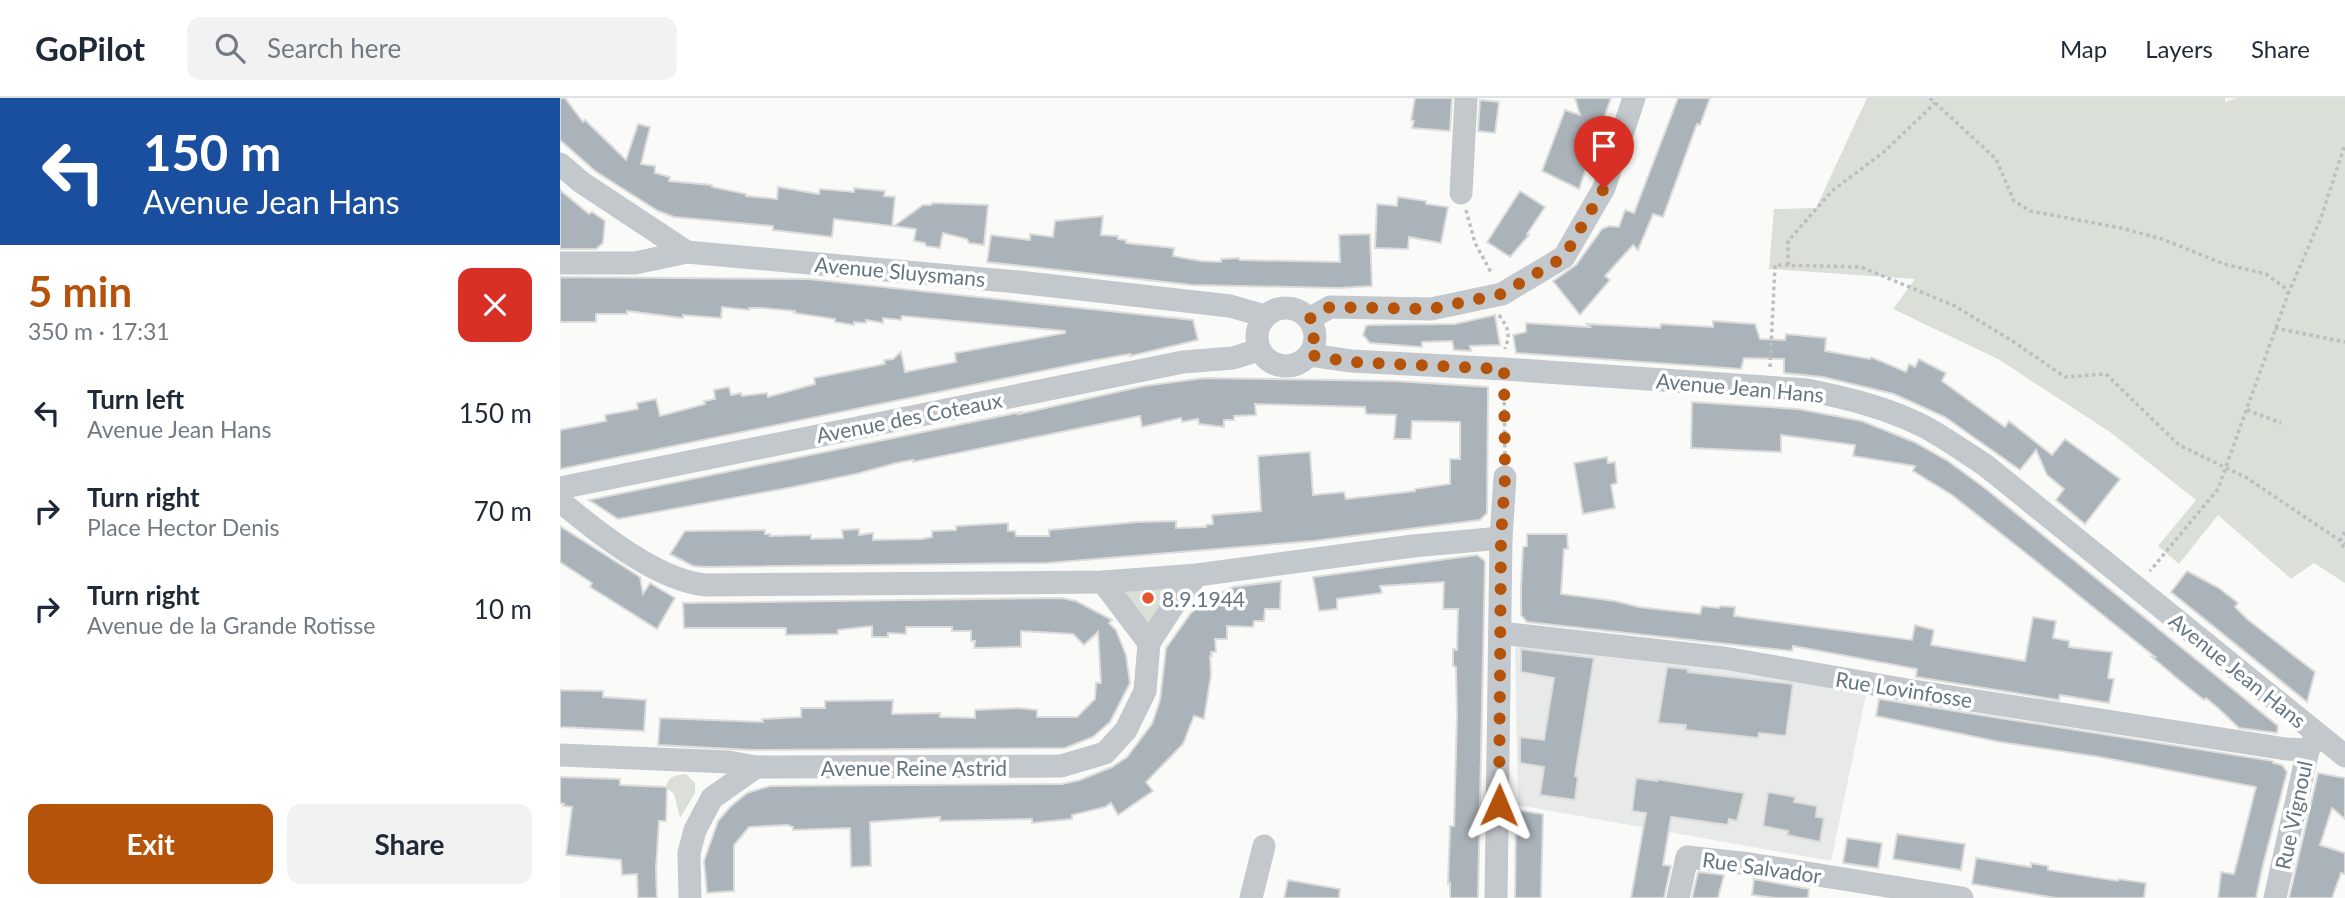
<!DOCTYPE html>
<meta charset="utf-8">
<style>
:root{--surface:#fff;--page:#f2f2f3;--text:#1f2937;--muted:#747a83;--line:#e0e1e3;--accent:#b45309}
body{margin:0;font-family:Lato,sans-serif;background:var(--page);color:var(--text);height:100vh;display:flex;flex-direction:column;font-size:26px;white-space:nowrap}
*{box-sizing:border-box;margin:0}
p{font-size:23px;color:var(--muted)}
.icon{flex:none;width:38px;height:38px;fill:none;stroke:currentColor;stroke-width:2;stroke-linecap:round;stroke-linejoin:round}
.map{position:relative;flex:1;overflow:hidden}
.sheet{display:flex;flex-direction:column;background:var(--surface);width:560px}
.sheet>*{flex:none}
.hud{background:#1a4fa0;color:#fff;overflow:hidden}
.pin{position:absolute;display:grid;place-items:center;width:60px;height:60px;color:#fff;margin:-72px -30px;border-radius:50% 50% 50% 0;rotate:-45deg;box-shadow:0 0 7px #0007}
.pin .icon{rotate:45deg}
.me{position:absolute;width:77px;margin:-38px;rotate:1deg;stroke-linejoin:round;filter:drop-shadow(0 0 5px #0008)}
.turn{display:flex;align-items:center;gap:24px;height:147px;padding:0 28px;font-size:32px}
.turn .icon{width:91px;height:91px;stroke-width:2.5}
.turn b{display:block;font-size:49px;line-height:60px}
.round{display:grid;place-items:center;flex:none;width:74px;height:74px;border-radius:14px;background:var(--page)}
.summary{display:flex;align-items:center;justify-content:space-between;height:119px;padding:0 28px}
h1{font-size:42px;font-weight:700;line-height:52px;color:var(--accent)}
.button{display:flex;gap:14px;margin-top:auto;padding:14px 28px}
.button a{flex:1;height:80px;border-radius:14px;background:var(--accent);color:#fff;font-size:28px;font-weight:700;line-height:80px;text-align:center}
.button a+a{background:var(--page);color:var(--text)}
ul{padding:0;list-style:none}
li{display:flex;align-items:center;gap:21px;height:98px;padding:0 28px}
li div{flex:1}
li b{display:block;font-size:26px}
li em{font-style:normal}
header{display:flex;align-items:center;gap:42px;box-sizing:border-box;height:98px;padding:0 35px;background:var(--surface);border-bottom:2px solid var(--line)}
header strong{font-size:33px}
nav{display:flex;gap:38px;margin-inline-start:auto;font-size:24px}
.search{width:490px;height:63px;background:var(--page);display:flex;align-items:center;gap:18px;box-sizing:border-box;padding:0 24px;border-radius:14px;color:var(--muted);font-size:26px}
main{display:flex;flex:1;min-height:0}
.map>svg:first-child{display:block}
.built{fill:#e8e9e9}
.green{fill:#dadfd7}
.building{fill:#aab3b9;stroke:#dcdcda;stroke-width:2}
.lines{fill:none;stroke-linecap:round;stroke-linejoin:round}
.path{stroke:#bbbfc2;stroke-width:3.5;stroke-dasharray:3.5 3.5;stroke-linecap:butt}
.minor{stroke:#c3c8cc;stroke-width:23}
.route{stroke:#b45309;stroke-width:12;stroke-dasharray:0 21.6}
.poi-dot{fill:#e4572e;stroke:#fff;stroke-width:2.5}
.labels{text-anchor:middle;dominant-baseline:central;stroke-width:7;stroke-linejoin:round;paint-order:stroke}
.street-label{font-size:21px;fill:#657683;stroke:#fff}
.poi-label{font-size:21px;fill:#657683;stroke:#fff;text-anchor:start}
</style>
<header>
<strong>GoPilot</strong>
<div class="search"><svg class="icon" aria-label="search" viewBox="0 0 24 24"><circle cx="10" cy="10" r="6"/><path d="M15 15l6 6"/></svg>Search here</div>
<nav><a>Map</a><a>Layers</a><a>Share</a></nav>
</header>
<main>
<section class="sheet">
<div class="hud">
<div class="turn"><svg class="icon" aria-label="left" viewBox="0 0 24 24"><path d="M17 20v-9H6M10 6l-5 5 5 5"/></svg><div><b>150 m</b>Avenue Jean Hans</div></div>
</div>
<div class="summary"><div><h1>5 min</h1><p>350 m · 17:31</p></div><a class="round" style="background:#d93025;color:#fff"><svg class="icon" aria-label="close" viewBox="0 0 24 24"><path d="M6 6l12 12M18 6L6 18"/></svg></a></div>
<ul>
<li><svg class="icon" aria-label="left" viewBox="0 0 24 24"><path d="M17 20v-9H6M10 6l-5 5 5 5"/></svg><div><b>Turn left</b><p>Avenue Jean Hans</p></div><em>150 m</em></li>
<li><svg class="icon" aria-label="right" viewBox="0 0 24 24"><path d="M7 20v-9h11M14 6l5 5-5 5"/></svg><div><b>Turn right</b><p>Place Hector Denis</p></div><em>70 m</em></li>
<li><svg class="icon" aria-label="right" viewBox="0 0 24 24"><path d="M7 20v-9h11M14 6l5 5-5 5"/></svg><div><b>Turn right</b><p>Avenue de la Grande Rotisse</p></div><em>10 m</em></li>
</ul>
<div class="button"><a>Exit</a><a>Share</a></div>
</section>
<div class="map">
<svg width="1785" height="800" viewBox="0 0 1785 800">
<rect width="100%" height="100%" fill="#fafaf8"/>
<path class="built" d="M955,548L1133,565L1307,592L1271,763L958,707Z"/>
<g class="green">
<path d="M1307,0H1665V4L1677,0H1785V485L1754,465L1731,481L1658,417L1619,466L1598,448L1636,402L1550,334L1438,261L1333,211L1355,181L1209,171L1214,111L1256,110Z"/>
<path d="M610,488L613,493L587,528L560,494Z"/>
<path d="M126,676L135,685V695L120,720L114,696L106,689C108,678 116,677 126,676Z"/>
</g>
<g class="building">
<path d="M0,0H5L23,24L25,22L66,62L78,26L90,29L81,66L95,68V75L110,79L109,83L152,87V89L186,96V98L217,101L218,89L259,96L260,91L294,94V90L325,93L324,98L335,99L332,128L274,121L272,139L213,132V128L114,119L98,113L35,73L0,42Z"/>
<path d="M855,0H892L890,33L852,30L854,23L851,22Z"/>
<path d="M1015,0H1051L1019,91L982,73L1005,12L1020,17Z"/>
<path d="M1118,0H1150L1140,27L1137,26L1103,119L1093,116L1078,152L1073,147L1045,178L1050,182L1020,217L993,183L1016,167L1042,131L1049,128L1059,129L1065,112L1074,115Z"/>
<path d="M920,2L939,4L935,35L918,33Z"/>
<path d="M0,92L29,116L32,114L45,123L43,145L36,151H0Z"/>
<path d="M960,93L985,109L967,136L969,137L950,159L927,144Z"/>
<path d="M838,99L866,103V106L888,109L881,145L849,139L848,151L815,150L817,106L837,108Z"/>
<path d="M372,105L428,107L424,147L409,145L407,141L383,135L380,150L366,148L365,145L354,143L356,131L334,128L363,107H371Z"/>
<path d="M543,118L541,137L558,138V141L566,142V145L614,150L613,158L641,163L661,164V161L679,160L680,162L780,164L779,137L810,136L812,188L779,190L632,187L427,164L431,137L470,142V136L493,139L495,123Z"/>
<path d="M0,179L248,181L633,222L638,242L570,258V256L536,262L0,371V332L46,323L45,317L78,311L77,305L96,301L100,318L145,306L144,303L155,301L154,292L169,289L171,297L181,295L182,298L207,295L208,299L255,286L254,280L325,266L324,262L333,261L341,254L345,274L396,264L395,255L505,235V233L342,218L341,222L323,220V225L306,222V225L294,224V227L275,224V221L234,215L235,213L202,210H189V212L162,209L161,220L123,217V220L67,213V216H36V224H0Z"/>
<path d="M935,217L940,247L910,248L911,253L894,252L892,243L862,244V249L810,245L803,237L806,228L810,227L895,226Z"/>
<path d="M1153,223L1195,226L1200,241L1225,242L1226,236L1266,240L1265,253L1310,261L1311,259L1346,274L1349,266L1355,269L1359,261L1386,275L1382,283L1445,329L1449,323L1492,357L1505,341L1560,381L1525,426L1496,402L1504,391L1487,377L1476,352L1460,372L1385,319L1334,296L1263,279L1224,275V261L1184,260L1181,271L956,255L953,237L966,234V225L1030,229L1027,226L1100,230L1101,226L1153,229Z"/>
<path d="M644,280L835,283L928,289L927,415L920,422L753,443L487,465L144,469L133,468L110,456L125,433L205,432V436H210V438L251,437V441L283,440L282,432L299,431V437L313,435V442L362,441L372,439V433L396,432V428L448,425V433H455L456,438H489V432L577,424L616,423V430L646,429V427L653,426L652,417L701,413L698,358L750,354L753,397L784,394L786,401L855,393V391L890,386V361H900V324L852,323L851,341H834L836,317L806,316L805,309L695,306L696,317L674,318V322H664V329L639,326L638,321L622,324L621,320L582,329L580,318L353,364V362L336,365L300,375L233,389L58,421L29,402L461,314L459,316L584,288Z"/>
<path d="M1132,304L1238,311L1302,323L1354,344L1388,363L1426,391L1718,628L1717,635L1679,630L1658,610L1646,600L1644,602L1619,582L1592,559H1595L1472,460L1392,397L1353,373L1355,368L1293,358L1295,347L1221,337V354L1131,350Z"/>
<path d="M1047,359L1048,365L1055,364L1057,385L1051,387L1055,410L1023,416L1014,365Z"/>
<path d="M0,428L80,479L83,496L90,485L115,500L97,531L30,489L32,485L0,464Z"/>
<path d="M967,436H1007L1008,451H1004L1001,496L1055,503L1079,509L1140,516L1142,508L1159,510L1160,508L1175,509L1174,518L1352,542L1355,527L1374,532L1371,547L1465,563L1473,519L1496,523L1493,540L1509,543V549L1552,554L1548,580L1554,581L1549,605L1500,597L1499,602L1356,579L1357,571L1233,548L1232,553L967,524L961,517V490L963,449L967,448Z"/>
<path d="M917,457L925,463L918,800H890V785L888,786L890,728H894L897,617L896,569L893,568V551L897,552L898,511H883L884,484L820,488L822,495L777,501V511L759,513L753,479Z"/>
<path d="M1627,473L1659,490L1678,505L1675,509L1687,521L1755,574L1747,604L1611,494Z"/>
<path d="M721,483L720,511H705L704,523H694L693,529L667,528V541H655L656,554H651L652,558H650L651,577L644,621L634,618L623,646L586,684L593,693L558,717L551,705L545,709L512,717V721L472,725V721L380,723V719L310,724L311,768L291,769L290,730L233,732V729L228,727L189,729L174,747V793L147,795L144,763L158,723L170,709L187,695L210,688L502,686L520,682L552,669L567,659L592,626L600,602L606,550L631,515L651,499L673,489Z"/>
<path d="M502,500L516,503L552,522L549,525L556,532L566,557L570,585L550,624L533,639L505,650L192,652L98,647L100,620L203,624L202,621L241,619V610H265V603L333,602L332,616L380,615V619L415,620V612L459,610L477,612V619H517L535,601L536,585H541L538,534L524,547L513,536L461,533V549L414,550L415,543H411V533H392V529H346V536L328,535V539H312V528L278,532V536L226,537V530H124L123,505Z"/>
<path d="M961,551L1034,560L1015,678L1018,679L1015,702L980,697L984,669L960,665V639L984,642L994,580L961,574Z"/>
<path d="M1107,569L1128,571V574L1233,586L1226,638L1199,635L1198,640L1125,632L1126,627L1098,625Z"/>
<path d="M0,592L43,593V599L86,602L84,633L0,629Z"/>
<path d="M1319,601L1713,663V665L1722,667L1727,674L1702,771L1696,800H1658L1661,774L1674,776L1696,689L1540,659L1440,644L1316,618Z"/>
<path d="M1758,675L1785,680V721L1772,710L1760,747L1785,755V776L1781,775L1772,800H1729Z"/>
<path d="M0,679L60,681V687L107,689L106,723H99L96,771L97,800H78L77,776L62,777L61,762L6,757L12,709L3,708L4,706L0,705Z"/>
<path d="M1076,680L1097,683L1096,681L1184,695L1177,723L1169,721L1168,727L1111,719L1103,767L1111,768L1104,800H1071L1086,715L1072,713Z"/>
<path d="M1208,694L1235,699L1234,704L1257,708L1256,719L1264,720L1260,744L1227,737L1228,733L1203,728Z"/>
<path d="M956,712L983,716L981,800H955Z"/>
<path d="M1337,736L1405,746L1401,772L1333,761Z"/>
<path d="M1287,740L1322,745L1318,770L1283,765Z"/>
<path d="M1416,760L1471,769V765L1488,768V772L1558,783L1559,781L1586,785L1584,800H1496L1412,786Z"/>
<path d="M1138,774L1164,777L1158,800H1132Z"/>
<path d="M1194,781L1249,791L1248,800H1216L1192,797Z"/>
<path d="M728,782L780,791L779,800H724Z"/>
</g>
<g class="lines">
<g class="path">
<path d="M1370,0L1436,61L1454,103L1470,113L1561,130L1602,141L1664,166L1706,176L1724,189L1728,196L1658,391L1590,473"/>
<path d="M906,112L915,145L932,176"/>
<path d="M1228,167V143L1272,93L1325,53L1375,5"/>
<path d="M1728,196L1761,120L1785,46"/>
<path d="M939,217C948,230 951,235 945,251"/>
<path d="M1715,230L1785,244"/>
<path d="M1210,269L1215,167L1301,169L1395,208L1457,246L1505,279L1546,276L1619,347L1687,380L1785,446"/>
<path d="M944,290L945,359"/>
<path d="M1687,312L1721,325"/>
<path d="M1785,434L1780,443L1785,452"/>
</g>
<g class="minor">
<path d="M0,66L21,84L127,154L458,184L670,208L705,218"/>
<path d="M901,95L906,0"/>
<path d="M0,165H75L127,154"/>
<circle cx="726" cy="239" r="29"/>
<path d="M749,221L770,209L871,211L942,196L1004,159L1044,90L1074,0"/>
<path d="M750,257L791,263L944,271L1247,292C1287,300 1328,310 1365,329C1385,340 1405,354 1425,367L1785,658"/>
<path d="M0,390L623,264L673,260L699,252"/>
<path d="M0,403C37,434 98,483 146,487L543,484L637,477L853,448L941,440"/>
<path d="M543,484L589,545"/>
<path d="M940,535L1164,560L1353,593L1726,651L1748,652"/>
<path d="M0,657L169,664L196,669"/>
<path d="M130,800L129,755L135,732L152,700L196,669L501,668L545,655L566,632L585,593L589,545L613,508L637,477"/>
<path d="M691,800L704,748"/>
<path d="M936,800L941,440L945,379"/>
<path d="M1118,800L1127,759L1190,766L1402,800"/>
<path d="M1715,800L1748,652L1756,639"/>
</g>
</g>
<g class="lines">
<path class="route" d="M939,707L941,440L945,379L944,271L791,264L750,257C755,243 755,235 749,221L770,209L871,211L942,196L1004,159L1044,90"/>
</g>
<circle class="poi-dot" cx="588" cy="500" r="7"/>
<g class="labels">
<g class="street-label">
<text transform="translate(340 173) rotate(5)">Avenue Sluysmans</text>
<text transform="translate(1180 289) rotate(5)">Avenue Jean Hans</text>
<text transform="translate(349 319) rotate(-11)">Avenue des Coteaux</text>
<text transform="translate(1678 572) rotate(39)">Avenue Jean Hans</text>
<text transform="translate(1344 591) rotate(9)">Rue Lovinfosse</text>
<text x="354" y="669">Avenue Reine Astrid</text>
<text transform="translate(1733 717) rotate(-78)">Rue Vignoul</text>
<text transform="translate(1202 769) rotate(8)">Rue Salvador</text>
</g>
<g class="poi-label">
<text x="602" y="500">8.9.1944</text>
</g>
</g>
</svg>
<div class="pin" style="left:1044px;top:90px;background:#d93025"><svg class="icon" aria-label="arrive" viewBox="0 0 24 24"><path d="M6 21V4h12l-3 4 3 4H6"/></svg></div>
<svg class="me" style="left:939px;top:707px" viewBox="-20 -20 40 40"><path d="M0-17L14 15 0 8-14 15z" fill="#b45309" stroke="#fff" stroke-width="4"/></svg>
</div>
</main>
